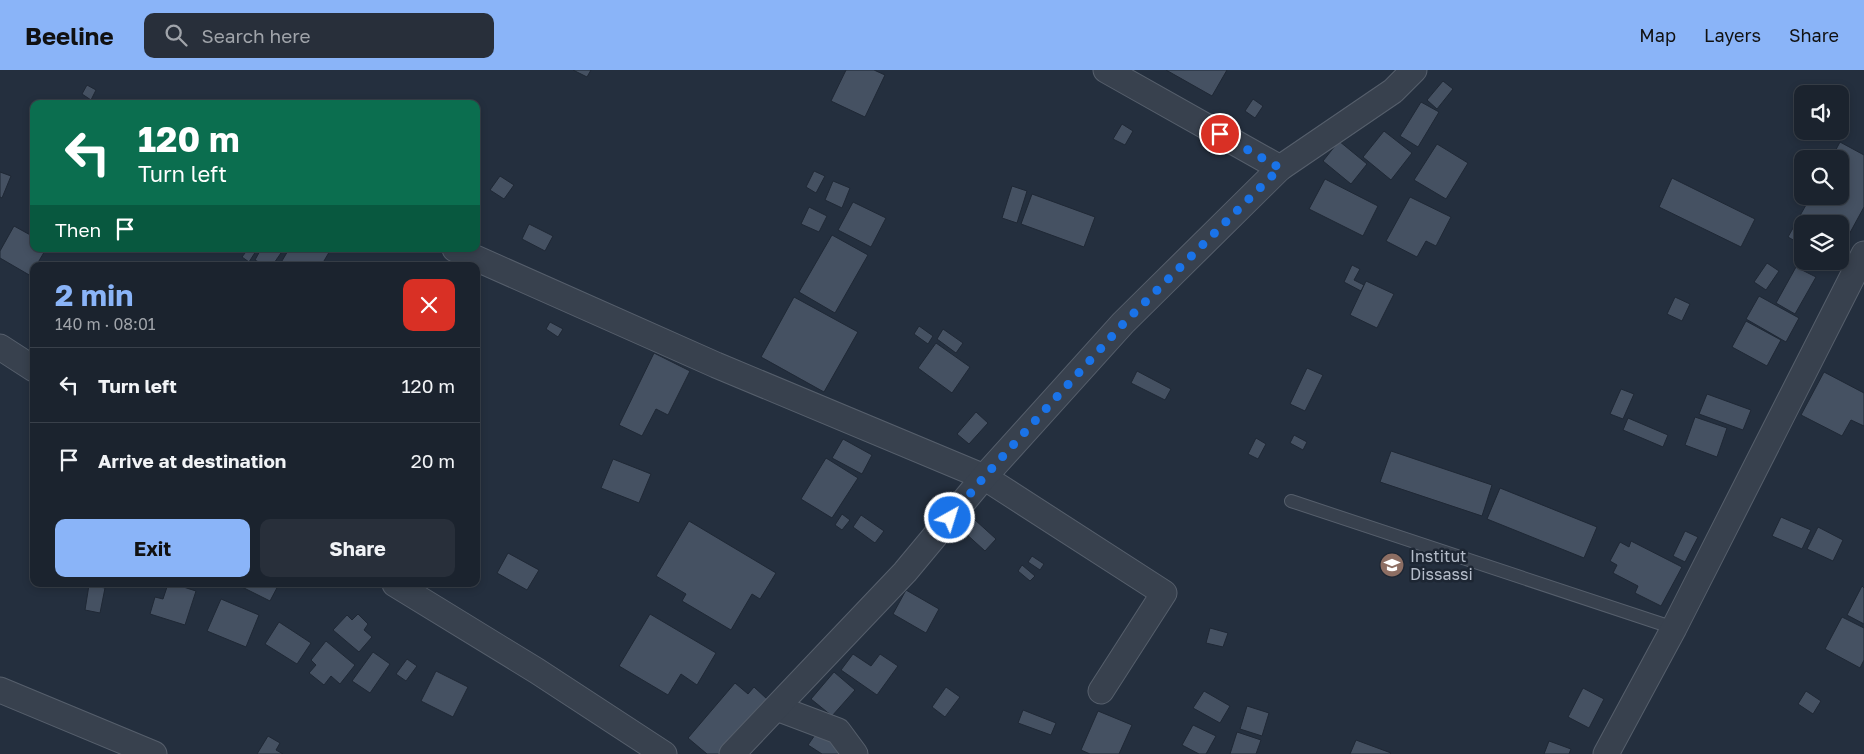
<!DOCTYPE html>
<meta charset="utf-8">
<style>
:root{--surface:#1b232e;--page:#282f3a;--text:#f1f3f6;--muted:#a0a4aa;--line:#39404a;--accent:#8ab4f8}
body{margin:0;font-family:"Golos Text",sans-serif;background:var(--page);color:var(--text);height:100vh;display:flex;flex-direction:column;font-size:19px;white-space:nowrap}
*{box-sizing:border-box;margin:0}
p{font-size:16px;color:var(--muted)}
.icon{flex:none;width:28px;height:28px;fill:none;stroke:currentColor;stroke-width:2;stroke-linecap:round;stroke-linejoin:round}
.map{position:relative;flex:1;overflow:hidden}
.side{position:absolute;left:30px;top:192px;width:450px;height:325px;display:flex;flex-direction:column;background:var(--surface);border-radius:10px;box-shadow:0 2px 8px #0003,0 0 0 1px var(--line)}
.side>*{flex:none}
.guide{position:absolute;left:30px;top:30px;width:450px;height:152px;border-radius:10px;box-shadow:0 2px 8px #0003,0 0 0 1px var(--line);background:#0b6e4f;color:#fff;overflow:hidden}
.buttons{position:absolute;left:1794px;top:15px;display:grid;gap:10px}
.buttons a{display:grid;place-items:center;width:55px;height:55px;border-radius:10px;background:var(--surface);box-shadow:0 2px 8px #0003,0 0 0 1px var(--line);font-size:25px}
.pin{position:absolute;display:grid;place-items:center;width:42px;height:42px;color:#fff;margin:-21px;border:2px solid #fff;border-radius:50%;box-shadow:0 1px 5px #0007}
.me{position:absolute;width:55px;margin:-28px;rotate:39deg;stroke-linejoin:round;filter:drop-shadow(0 0 4px #0008)}
.turn{display:flex;align-items:center;gap:18px;height:105px;padding:0 25px;font-size:22px}
.turn .icon{width:65px;height:65px;stroke-width:2.5}
.turn b{display:block;font-size:35px;line-height:42px}
.then{display:flex;align-items:center;height:48px;padding:0 25px;background:#0003;gap:10px;font-size:19px}
.round{display:grid;place-items:center;flex:none;width:52px;height:52px;border-radius:10px;background:var(--page)}
.summary{display:flex;align-items:center;justify-content:space-between;height:85px;padding:0 25px}
h1{font-size:30px;font-weight:700;line-height:38px;color:var(--accent)}
.cta{display:flex;gap:10px;margin-top:auto;padding:10px 25px}
.cta a{flex:1;height:58px;border-radius:10px;background:var(--accent);color:#111;font-size:20px;font-weight:700;line-height:58px;text-align:center}
.cta a+a{background:var(--page);color:var(--text)}
ul{padding:0;list-style:none}
li{display:flex;align-items:center;gap:15px;height:75px;padding:0 25px;border-top:1px solid var(--line)}
li div{flex:1}
li b{display:block;font-size:19px}
li em{font-style:normal}
header{display:flex;align-items:center;gap:30px;box-sizing:border-box;height:70px;padding:0 25px;background:var(--accent);color:#111}
header strong{font-size:24px}
nav{display:flex;gap:28px;margin-inline-start:auto;font-size:18px}
.search{width:350px;height:45px;background:var(--page);display:flex;align-items:center;gap:12px;box-sizing:border-box;padding:0 18px;border-radius:10px;color:var(--muted);font-size:19px}
.map>svg:first-child{display:block}
.building{fill:#455162;stroke:#1f2835}
.lines{fill:none;stroke-linecap:round;stroke-linejoin:round}
.lane-casing{stroke:#565f6c;stroke-width:14}
.street-casing{stroke:#565f6c;stroke-width:27}
.lane{stroke:#38414e;stroke-width:12}
.street{stroke:#38414e;stroke-width:25}
.route{stroke:#1a73e8;stroke-width:9;stroke-dasharray:0 16.2}
.labels{text-anchor:middle;dominant-baseline:central;stroke-width:5;stroke-linejoin:round;paint-order:stroke}
.poi-label{font-size:16px;fill:#b4bcc9;stroke:#1d2633;text-anchor:start}
</style>
<header>
<strong>Beeline</strong>
<div class="search"><svg class="icon" aria-label="search" viewBox="0 0 24 24"><circle cx="10" cy="10" r="6"/><path d="M15 15l6 6"/></svg>Search here</div>
<nav><a>Map</a><a>Layers</a><a>Share</a></nav>
</header>
<div class="map">
<svg width="1864" height="684" viewBox="0 0 1864 684">
<rect width="100%" height="100%" fill="#242f3e"/>
<g class="building">
<path d="M573,0H591L587,7Z"/>
<path d="M846,0H874L885,5L865,47L831,31Z"/>
<path d="M1166,0H1227L1212,26Z"/>
<path d="M1443,11L1453,19L1437,39L1427,30Z"/>
<path d="M87,15L96,20L91,30L82,24Z"/>
<path d="M1253,29L1263,36L1255,48L1245,41Z"/>
<path d="M1421,32L1439,42L1418,77L1400,66Z"/>
<path d="M1122,54L1133,61L1125,75L1113,69Z"/>
<path d="M1384,61L1412,83L1391,110L1363,87Z"/>
<path d="M1339,71L1367,94L1351,114L1323,91Z"/>
<path d="M1840,72L1864,85V137L1840,181V154H1802V175L1788,167L1811,126H1840V89H1831Z"/>
<path d="M1437,74L1468,93L1446,129L1414,110Z"/>
<path d="M814,101L825,106L816,123L806,117Z"/>
<path d="M0,102L11,106L2,128L0,127Z"/>
<path d="M500,106L514,115L504,129L490,120Z"/>
<path d="M1672,108L1755,149L1741,177L1659,137Z"/>
<path d="M1325,109L1378,136L1363,166L1309,139Z"/>
<path d="M833,111L850,118L842,138L825,130Z"/>
<path d="M1012,116L1027,121L1017,153L1002,148Z"/>
<path d="M1032,124L1095,147L1084,177L1021,154Z"/>
<path d="M1410,127L1451,147L1436,176L1426,171L1417,187L1386,171Z"/>
<path d="M853,132L886,148L871,177L838,160Z"/>
<path d="M809,137L827,146L819,162L801,154Z"/>
<path d="M529,154L553,166L545,181L522,169Z"/>
<path d="M14,156L34,167V179H46L36,196H34L31,206L0,188V181Z"/>
<path d="M832,165L868,185L835,243L799,222Z"/>
<path d="M248,179H253L256,181L249,192L242,187Z"/>
<path d="M261,179H274L281,183L272,196H266L255,190Z"/>
<path d="M289,179H331L321,196H279Z"/>
<path d="M1767,193L1779,201L1766,220L1754,212Z"/>
<path d="M1352,195L1360,199L1354,210L1364,215L1361,221L1344,212Z"/>
<path d="M1796,197L1816,207L1795,244L1776,233Z"/>
<path d="M1366,211L1394,224L1377,258L1350,245Z"/>
<path d="M1759,226L1799,248L1786,272L1746,249Z"/>
<path d="M794,227L858,262L824,322L761,287Z"/>
<path d="M1675,227L1690,234L1682,251L1667,244Z"/>
<path d="M1746,251L1781,270L1767,296L1732,277Z"/>
<path d="M550,252L563,259L558,267L546,259Z"/>
<path d="M919,256L933,266L928,274L914,264Z"/>
<path d="M943,259L963,273L956,283L937,269Z"/>
<path d="M936,273L970,297L952,323L918,298Z"/>
<path d="M654,283L690,301L668,345L656,339L642,366L619,355Z"/>
<path d="M1307,298L1323,305L1305,341L1290,334Z"/>
<path d="M1137,301L1171,319L1165,330L1131,313Z"/>
<path d="M1824,302L1864,323V356L1851,350L1842,366L1801,345Z"/>
<path d="M1621,319L1634,324L1623,349L1610,344Z"/>
<path d="M1707,324L1751,340L1743,360L1699,344Z"/>
<path d="M976,342L988,353L969,374L957,364Z"/>
<path d="M1695,347L1727,358L1717,387L1685,375Z"/>
<path d="M1628,348L1668,365L1663,377L1623,360Z"/>
<path d="M1294,365L1307,372L1303,380L1290,373Z"/>
<path d="M1256,368L1266,374L1258,389L1248,384Z"/>
<path d="M843,369L872,385L862,404L832,388Z"/>
<path d="M1391,381L1492,415L1482,446L1380,412Z"/>
<path d="M826,388L858,408L832,448L801,429Z"/>
<path d="M613,389L651,404L639,433L601,418Z"/>
<path d="M1500,418L1597,457L1584,488L1487,449Z"/>
<path d="M842,444L850,450L842,460L835,455Z"/>
<path d="M861,445L884,461L875,473L853,457Z"/>
<path d="M1781,447L1811,460L1802,479L1772,466Z"/>
<path d="M974,449L996,469L985,481L963,461Z"/>
<path d="M689,451L776,503L760,529L752,524L731,560L682,531L686,524L656,506Z"/>
<path d="M1818,457L1843,470L1833,491L1807,479Z"/>
<path d="M1685,461L1698,467L1685,492L1673,486Z"/>
<path d="M1631,471L1682,497L1661,536L1635,523L1638,516L1613,503L1617,495L1610,491L1620,472L1629,477Z"/>
<path d="M508,483L539,500L527,520L497,503Z"/>
<path d="M1032,486L1044,494L1040,500L1028,492Z"/>
<path d="M1022,495L1035,506L1030,511L1018,501Z"/>
<path d="M168,514H174L196,521L185,555L150,544L155,527L163,529Z"/>
<path d="M236,514H279L270,531Z"/>
<path d="M89,515L105,518L100,543L85,540Z"/>
<path d="M1862,516L1864,518V554L1847,545Z"/>
<path d="M906,520L939,539L926,563L893,544Z"/>
<path d="M221,529L259,545L246,577L207,561Z"/>
<path d="M358,544L368,554L364,560L372,567L359,582L333,560L347,545L352,550Z"/>
<path d="M650,544L716,583L697,615L681,604L668,625L619,596Z"/>
<path d="M1842,547L1864,558V590L1860,598L1825,579Z"/>
<path d="M279,552L311,573L297,594L265,574Z"/>
<path d="M1210,558L1228,563L1223,577L1206,573Z"/>
<path d="M326,571L355,595L340,614L331,606L324,615L309,603L316,595L311,590Z"/>
<path d="M373,582L390,594L370,623L352,611Z"/>
<path d="M853,584L871,596L880,584L898,596L877,625L841,600Z"/>
<path d="M407,589L417,596L406,611L396,604Z"/>
<path d="M436,601L468,617L453,647L421,631Z"/>
<path d="M834,602L855,620L832,646L811,629Z"/>
<path d="M735,613L748,624L754,617L767,629L720,684H707L688,668Z"/>
<path d="M946,617L960,627L945,647L932,637Z"/>
<path d="M1583,618L1604,629L1589,658L1568,647Z"/>
<path d="M1204,621L1230,636L1220,653L1193,638Z"/>
<path d="M1806,621L1821,631L1813,644L1798,634Z"/>
<path d="M1247,636L1269,643L1262,666L1240,659Z"/>
<path d="M1023,640L1056,653L1051,665L1018,653Z"/>
<path d="M1098,641L1132,655L1119,684H1090L1081,680Z"/>
<path d="M1193,655L1216,666L1206,684H1199L1182,675Z"/>
<path d="M817,662L844,681L842,684H822L808,675Z"/>
<path d="M1237,662L1261,670L1256,684H1230Z"/>
<path d="M268,666L280,673L276,680L283,684H257Z"/>
<path d="M1356,670L1391,683L1390,684H1350Z"/>
<path d="M1549,671L1571,679L1569,684H1544Z"/>
</g>
<g class="lines">
<defs>
<path id="lane" d="M1291,431L1674,558"/>
<g id="street">
<path d="M1106,0L1280,98"/>
<path d="M455,179L716,295L984,407L1164,523L1101,621"/>
<path d="M0,277L34,299"/>
<path d="M395,514L537,601L664,684"/>
<path d="M0,620L154,684"/>
<path d="M777,638L838,661L855,684"/>
<path d="M732,684L905,502L984,407L1123,253L1280,98L1393,21L1414,0"/>
<path d="M1606,684L1674,558L1864,184"/>
</g>
</defs>
<use href="#lane" class="lane-casing"/>
<use href="#street" class="street-casing"/>
<use href="#lane" class="lane"/>
<use href="#street" class="street"/>
</g>
<g class="lines">
<path class="route" d="M950,448L984,407L1124,253L1280,98L1220,64"/>
</g>
<defs>
<symbol id="school-disc" viewBox="-11 -11 22 22"><circle r="9.5" fill="#8d6e63" stroke="#1d2633"/><path d="M0-5L7-2L0 1L-7-2ZM-4 1L0 2.5L4 1V4Q0 6-4 4Z" fill="#fff"/></symbol>
</defs>
<g fill-rule="evenodd">
<use href="#school-disc" x="1378" y="481" width="28" height="28"/>
</g>
<g class="labels">
<g class="poi-label">
<text x="1410" y="486">Institut<tspan x="1410" dy="18">Dissassi</tspan></text>
</g>
</g>
</svg>
<div class="buttons">
<a><svg class="icon" aria-label="sound" viewBox="0 0 24 24"><path d="M4 9h4l5-4v14l-5-4H4zM17 9q2 3 0 6"/></svg></a>
<a><svg class="icon" aria-label="search" viewBox="0 0 24 24"><circle cx="10" cy="10" r="6"/><path d="M15 15l6 6"/></svg></a>
<a><svg class="icon" aria-label="layers" viewBox="0 0 24 24"><path d="M12 4l9 5-9 5-9-5zM3 14l9 5 9-5"/></svg></a>
</div>
<div class="pin" style="left:1220px;top:64px;background:#d93025"><svg class="icon" aria-label="arrive" viewBox="0 0 24 24"><path d="M6 21V4h12l-3 4 3 4H6"/></svg></div>
<svg class="me" style="left:950px;top:448px" viewBox="-20 -20 40 40"><circle r="17" fill="#1a73e8" stroke="#fff" stroke-width="3"/><path d="M0-11L8 9 0 5-8 9z" fill="#fff"/></svg>
<div class="guide">
<div class="turn"><svg class="icon" aria-label="left" viewBox="0 0 24 24"><path d="M17 20v-9H6M10 6l-5 5 5 5"/></svg><div><b>120 m</b>Turn left</div></div>
<div class="then">Then<svg class="icon" aria-label="arrive" viewBox="0 0 24 24"><path d="M6 21V4h12l-3 4 3 4H6"/></svg></div>
</div>
<section class="side">
<div class="summary"><div><h1>2 min</h1><p>140 m · 08:01</p></div><a class="round" style="background:#d93025;color:#fff"><svg class="icon" aria-label="close" viewBox="0 0 24 24"><path d="M6 6l12 12M18 6L6 18"/></svg></a></div>
<ul>
<li><svg class="icon" aria-label="left" viewBox="0 0 24 24"><path d="M17 20v-9H6M10 6l-5 5 5 5"/></svg><div><b>Turn left</b></div><em>120 m</em></li>
<li><svg class="icon" aria-label="arrive" viewBox="0 0 24 24"><path d="M6 21V4h12l-3 4 3 4H6"/></svg><div><b>Arrive at destination</b></div><em>20 m</em></li>
</ul>
<div class="cta"><a>Exit</a><a>Share</a></div>
</section>
</div>
